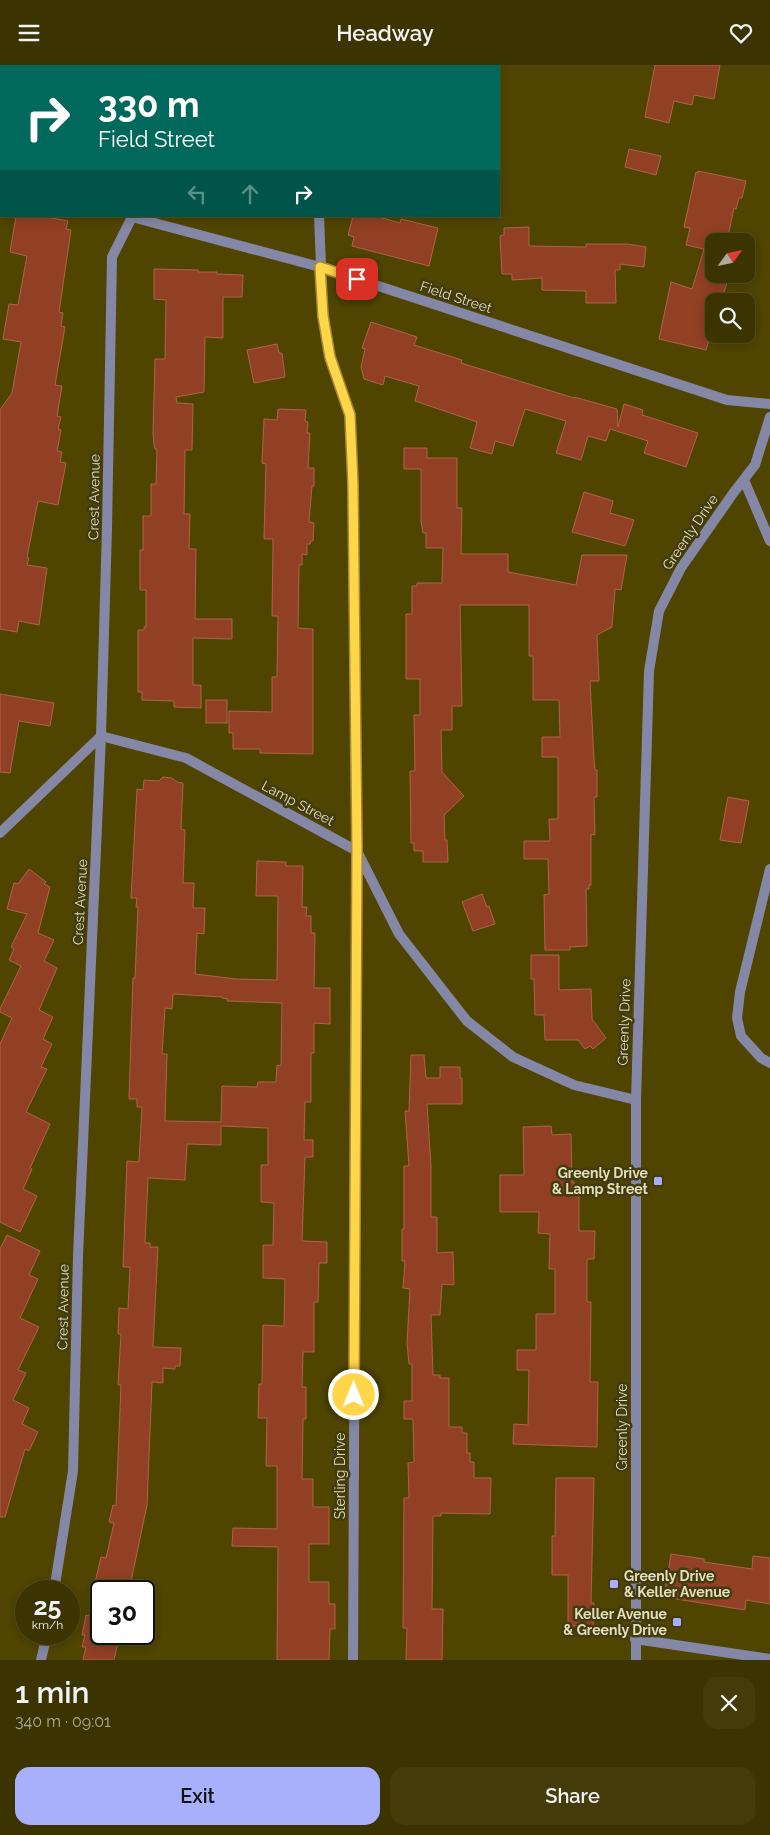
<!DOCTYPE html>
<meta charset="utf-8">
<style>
:root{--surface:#3c3400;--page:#433c0a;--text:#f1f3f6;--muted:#acaa99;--line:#554f22;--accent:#a8b0fc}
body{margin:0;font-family:Raleway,sans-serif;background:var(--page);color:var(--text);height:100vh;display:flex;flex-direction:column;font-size:19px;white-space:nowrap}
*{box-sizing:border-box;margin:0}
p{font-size:16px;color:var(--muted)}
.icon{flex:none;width:28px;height:28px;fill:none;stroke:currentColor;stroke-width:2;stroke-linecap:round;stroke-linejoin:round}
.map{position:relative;height:1595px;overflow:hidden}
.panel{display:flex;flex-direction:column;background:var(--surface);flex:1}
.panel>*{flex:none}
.hud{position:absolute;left:0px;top:0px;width:500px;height:152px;box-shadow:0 2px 12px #0003,0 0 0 1px var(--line);background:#00695c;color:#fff;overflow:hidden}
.needle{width:32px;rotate:57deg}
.tools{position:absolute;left:705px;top:168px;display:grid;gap:10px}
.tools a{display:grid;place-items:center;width:50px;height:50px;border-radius:10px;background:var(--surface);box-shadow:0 2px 12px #0003,0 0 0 1px var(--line);font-size:25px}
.speed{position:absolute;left:15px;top:1515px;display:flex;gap:10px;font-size:25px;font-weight:700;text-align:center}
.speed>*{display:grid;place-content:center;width:65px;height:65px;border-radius:50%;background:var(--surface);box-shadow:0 2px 12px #0003,0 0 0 1px var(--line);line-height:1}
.speed small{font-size:12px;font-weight:400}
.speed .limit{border:2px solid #111;border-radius:8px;background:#fff;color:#111}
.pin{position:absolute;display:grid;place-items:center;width:42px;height:42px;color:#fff;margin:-21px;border-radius:10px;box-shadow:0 2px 8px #0006}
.me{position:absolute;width:55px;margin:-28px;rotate:0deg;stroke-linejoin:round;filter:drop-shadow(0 0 4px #0008)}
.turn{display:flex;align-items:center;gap:18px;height:105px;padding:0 15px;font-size:22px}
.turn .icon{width:65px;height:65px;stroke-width:2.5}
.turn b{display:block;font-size:35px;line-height:42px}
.lanes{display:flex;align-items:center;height:48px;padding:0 15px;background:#0003;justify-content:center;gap:25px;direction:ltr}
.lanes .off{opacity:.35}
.round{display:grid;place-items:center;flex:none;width:52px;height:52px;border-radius:15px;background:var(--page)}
.overview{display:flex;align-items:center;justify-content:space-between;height:85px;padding:0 15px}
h1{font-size:30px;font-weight:600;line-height:38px}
.primary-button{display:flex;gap:10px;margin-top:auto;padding:10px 15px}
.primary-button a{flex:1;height:58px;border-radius:15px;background:var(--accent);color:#111;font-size:20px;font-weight:600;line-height:58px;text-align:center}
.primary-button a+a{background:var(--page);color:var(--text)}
header{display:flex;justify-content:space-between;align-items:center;height:65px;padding:0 15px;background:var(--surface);font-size:22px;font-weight:600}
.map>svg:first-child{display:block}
.building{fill:#924024;stroke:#ac644b;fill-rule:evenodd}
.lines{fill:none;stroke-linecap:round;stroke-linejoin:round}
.lane{stroke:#8488a6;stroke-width:10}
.street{stroke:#8488a6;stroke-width:10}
.route-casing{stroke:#a68a30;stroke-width:12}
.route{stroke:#ffd54a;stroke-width:9}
.poi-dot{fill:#a8b0fc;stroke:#423b10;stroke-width:2}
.labels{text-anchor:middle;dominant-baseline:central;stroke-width:5;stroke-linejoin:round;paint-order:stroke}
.street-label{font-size:14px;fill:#e5dfb9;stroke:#423b10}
.poi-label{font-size:14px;font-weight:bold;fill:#e5dfb9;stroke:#423b10;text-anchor:end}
</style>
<header><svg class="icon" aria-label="menu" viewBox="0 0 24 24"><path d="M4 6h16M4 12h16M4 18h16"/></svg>Headway<svg class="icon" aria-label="heart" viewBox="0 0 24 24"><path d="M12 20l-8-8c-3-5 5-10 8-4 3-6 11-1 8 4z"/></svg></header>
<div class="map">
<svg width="770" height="1595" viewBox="0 0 770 1595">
<rect width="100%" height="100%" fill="#504500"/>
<g class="building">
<path d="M655,0H720L714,34L694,30L692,40L674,36L669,58L645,52Z"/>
<path d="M629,84L661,91L656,110L625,102Z"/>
<path d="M698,106L746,116L742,133H739L736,144L734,143L727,176H714V209H730L721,236H714V259L706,285L659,274L671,217L692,224L704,184L686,180L690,163L684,162L696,107L698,108Z"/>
<path d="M16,151H41L68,156L66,164L71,165L59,247L63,248L61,261L65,262L55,320L62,321L57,351L61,352L58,364L61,365L57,386L62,387L60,397L66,398L58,440L38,436L27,492L29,493L27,500L47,503L39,560L19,556L17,567L0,564V345L12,328L21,277L3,274L9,239L18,240L27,191L10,187Z"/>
<path d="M353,151H375L400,158L401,154L438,163L429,201L352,181L354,172L348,170Z"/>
<path d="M529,162V181L586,182V179H628L646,182L644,202L620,199V205H615L616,238H586V226L542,225V213L512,215V209H502L500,171L504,170V163Z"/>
<path d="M154,204L198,205V207H217V209L243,210L242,232H223V273L205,272L204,327L176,332L177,338L193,339L192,385H185L184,449H190L189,484H196L195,554H232V574L193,573V620H201V643L174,642V636L142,635V627H138V565H144V562H146V525H140V485H143V451H151V419H156L157,384H155L154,379L153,368L155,294H165L166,235L154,234Z"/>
<path d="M371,257L417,272L414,280L462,295L461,298L574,333V332L617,344L618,362L624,339L643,345L642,350L698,368L686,402L644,388L648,376L610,364L606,376L588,371L581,395L556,388L566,356L525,344L513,381L495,376L492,389L470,383L477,357L415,336L419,321L385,311L383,320L364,314L361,302L365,284L362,283Z"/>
<path d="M277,279L279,288H282L285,312L254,318L247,285Z"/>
<path d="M278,344L306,345L305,356L308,357L307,368H310L308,403H314V421H312L309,457L314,458L313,476H311L310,479H307V490L302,489V500H299L298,563L313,564V689L260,688V684H233V668H229V646L272,647V612H277L278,551H272L273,482V474H264L266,399L262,398L264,354L277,355Z"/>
<path d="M404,383H427V393H457V443H462L461,489H508V507L576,520L582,490H627L621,525L615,524L612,562L597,570L599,616H590L594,695L595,705H597V732H594L595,770L591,769V820H589V824H586L587,881L570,882V885H545L544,830L549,829L548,794H524V776H550L549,754H558V692H542V672H560L559,635H533V591H529V540H460L462,641H452V665H441L442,707L464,731L444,750L445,775H447L448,797H423V786H414V778H411L410,706H415L414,650H420V614H406V549H412V521H417V518H442L443,483H426V468H423L421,456V404H404Z"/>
<path d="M584,427L613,436L610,448L634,455L625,481L572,467Z"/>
<path d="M0,629L54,638L50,661L19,656L10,708L0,707Z"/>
<rect x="206" y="635" width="21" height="23"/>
<path d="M163,712L172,713L177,717L183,718L181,764L185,765L183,818H194L193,843H205L204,869L197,868L195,909L236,914L277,915L278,831H256L257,796L286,797V801H303L302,842H307L306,851H311V868H315L314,923H330V959L314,958V988H311V1037H305L304,1075H313V1092H305L302,1176L327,1177V1198H319L318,1237H314V1287H303L302,1322H306V1354H303L302,1414H313V1442H329V1479H309V1517H329V1539H335V1564H330L329,1595H277L278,1482L232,1481L233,1463L277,1464V1401H266L267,1353H258L259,1319H262L263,1260L284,1261L285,1214L263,1213V1180H273L274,1138L261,1137V1100H268V1063L221,1061V1080L187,1079L185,1115L148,1113L145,1178H150V1182H158L153,1282L181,1283L180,1301H175V1304L163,1303V1318L152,1317L147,1440L129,1526H93L101,1492L106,1493L114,1458L109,1457L113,1440L116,1441L121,1320H118L121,1269H118L119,1243L128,1244L130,1202H123L127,1096L139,1097L142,1042H137V1034H129L133,913H135L138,842H136L137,833H131L137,724L143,725L144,715L159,716ZM173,929L222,932V933L228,934L227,936L282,938L281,1001L277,1000L276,1017H258L257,1022L222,1021L221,1057L165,1056L167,989H162L165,943L172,944Z"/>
<path d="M728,732L749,736L741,778L720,775Z"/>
<path d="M29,804L46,817L44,819L50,822L38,868L54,875L44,896L57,903L39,945L53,952L43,974L52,979L41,1002L47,1004L26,1047L50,1059L30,1103L32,1104L23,1124L37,1131L20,1167L0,1157V979L12,953L0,947V944L21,901L9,895L14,884L11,882L27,849L7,844L14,818L18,819Z"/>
<path d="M482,829L487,842L489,841L495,859L473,866L462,837Z"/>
<path d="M531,890H559V925L591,924L592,954L606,973L593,984L590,981L585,984L578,975H545L544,950H535L534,914H531Z"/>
<path d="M411,990H424L426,1013H440V1002H460V1013H462V1039H427L431,1101V1152H437V1188L453,1187L454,1220L442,1219L440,1250H431L433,1310H440V1313H449V1362H462V1368H467V1388H470V1397H474V1413H491L490,1449L441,1448V1451H433L432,1544H443L442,1595H406L407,1563H403L404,1433H409L408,1398L414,1397L413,1354H404V1336H412V1299H409L407,1278L410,1224L403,1223L405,1196H402V1164H404V1101H409L405,1046H409Z"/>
<path d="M551,1061L552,1070L571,1069L572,1117H574V1123H579V1166H595L594,1194H587V1237H591L590,1317H598L597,1382L513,1379L514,1359L528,1360L529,1305H517V1285H536V1249H555V1204H549L550,1169L538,1168L539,1147H500V1110H524L523,1062Z"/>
<path d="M7,1170L40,1186L29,1210L38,1214L20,1253L39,1262L18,1305L26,1308L13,1335L29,1343L22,1359L38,1367L29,1386L25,1384L5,1452H0V1184Z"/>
<path d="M556,1413H594L591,1538H594L593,1561H568V1510H552V1471H555Z"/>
<path d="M671,1489L704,1494V1497L752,1504L753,1491L770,1493V1539L746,1535L745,1545L664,1532Z"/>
<path d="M94,1531L101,1532V1569H120L114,1595H83L86,1582H82L85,1570H82L86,1550L89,1551Z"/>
</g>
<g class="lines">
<g class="lane">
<path d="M744,415L770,476"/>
<path d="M770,804L740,927L737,953L741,971L761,993L770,998"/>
</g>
<g class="street">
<path d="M254,0L255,1"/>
<path d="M319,151L323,251L330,292L350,350L353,419L357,786L353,1595"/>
<path d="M0,768L101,671L186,693L357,786L399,869L467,956L513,992L574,1020L636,1035"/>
<path d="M54,1526L73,1406L78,1191L101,671L107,463L112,192L132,152L320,202L727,335L770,339"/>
<path d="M635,1574L770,1594"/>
<path d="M41,1595L47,1569"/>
<path d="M636,1595V1035L649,606L659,546L681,503L734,427L755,400L770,352"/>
</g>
</g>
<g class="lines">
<defs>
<path id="route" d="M354,1330L357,786L353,419L350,350L330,292L323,251L320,202L357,214"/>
</defs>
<use href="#route" class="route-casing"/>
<use href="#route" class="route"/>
</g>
<g class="poi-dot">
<rect x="653" y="1111" width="10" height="10" rx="2.5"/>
<rect x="609" y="1514" width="10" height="10" rx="2.5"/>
<rect x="672" y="1552" width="10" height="10" rx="2.5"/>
</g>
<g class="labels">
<g class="street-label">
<text transform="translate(456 232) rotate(18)">Field Street</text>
<text transform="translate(94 432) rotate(-89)">Crest Avenue</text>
<text transform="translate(690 467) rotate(-56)">Greenly Drive</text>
<text transform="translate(298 738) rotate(28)">Lamp Street</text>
<text transform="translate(80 837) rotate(-87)">Crest Avenue</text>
<text transform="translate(624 957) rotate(-88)">Greenly Drive</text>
<text transform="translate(63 1242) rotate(-89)">Crest Avenue</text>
<text transform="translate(622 1362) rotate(-90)">Greenly Drive</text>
<text transform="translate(340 1411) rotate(-90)">Sterling Drive</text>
</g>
<g class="poi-label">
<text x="648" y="1108">Greenly Drive<tspan x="648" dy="16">&amp; Lamp Street</tspan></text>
<text x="624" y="1511" text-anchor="start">Greenly Drive<tspan x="624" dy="16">&amp; Keller Avenue</tspan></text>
<text x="667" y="1549">Keller Avenue<tspan x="667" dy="16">&amp; Greenly Drive</tspan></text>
</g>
</g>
</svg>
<div class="tools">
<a><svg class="needle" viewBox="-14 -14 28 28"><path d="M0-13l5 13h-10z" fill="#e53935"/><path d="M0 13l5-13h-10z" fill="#acaa99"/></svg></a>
<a><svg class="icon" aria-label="search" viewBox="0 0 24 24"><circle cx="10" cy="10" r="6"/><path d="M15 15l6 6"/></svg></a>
</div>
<div class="speed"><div>25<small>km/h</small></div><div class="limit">30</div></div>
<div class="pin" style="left:357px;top:214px;background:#d93025"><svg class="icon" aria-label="arrive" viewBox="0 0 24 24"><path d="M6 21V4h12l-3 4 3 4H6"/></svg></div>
<svg class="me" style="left:354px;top:1330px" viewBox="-20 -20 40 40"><circle r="17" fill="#ffd54a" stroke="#fff" stroke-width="3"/><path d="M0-11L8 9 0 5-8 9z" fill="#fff"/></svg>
<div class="hud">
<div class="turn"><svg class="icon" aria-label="right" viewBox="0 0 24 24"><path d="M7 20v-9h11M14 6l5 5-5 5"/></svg><div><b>330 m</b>Field Street</div></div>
<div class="lanes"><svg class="icon off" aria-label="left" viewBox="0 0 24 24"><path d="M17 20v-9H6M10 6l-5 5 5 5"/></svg><svg class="icon off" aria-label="ahead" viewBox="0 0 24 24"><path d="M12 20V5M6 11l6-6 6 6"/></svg><svg class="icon" aria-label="right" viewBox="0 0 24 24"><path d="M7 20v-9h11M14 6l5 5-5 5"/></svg></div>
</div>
</div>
<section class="panel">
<div class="overview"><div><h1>1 min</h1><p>340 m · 09:01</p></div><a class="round"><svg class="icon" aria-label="close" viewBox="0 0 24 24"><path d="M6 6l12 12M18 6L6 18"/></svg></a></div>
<div class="primary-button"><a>Exit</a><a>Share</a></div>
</section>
